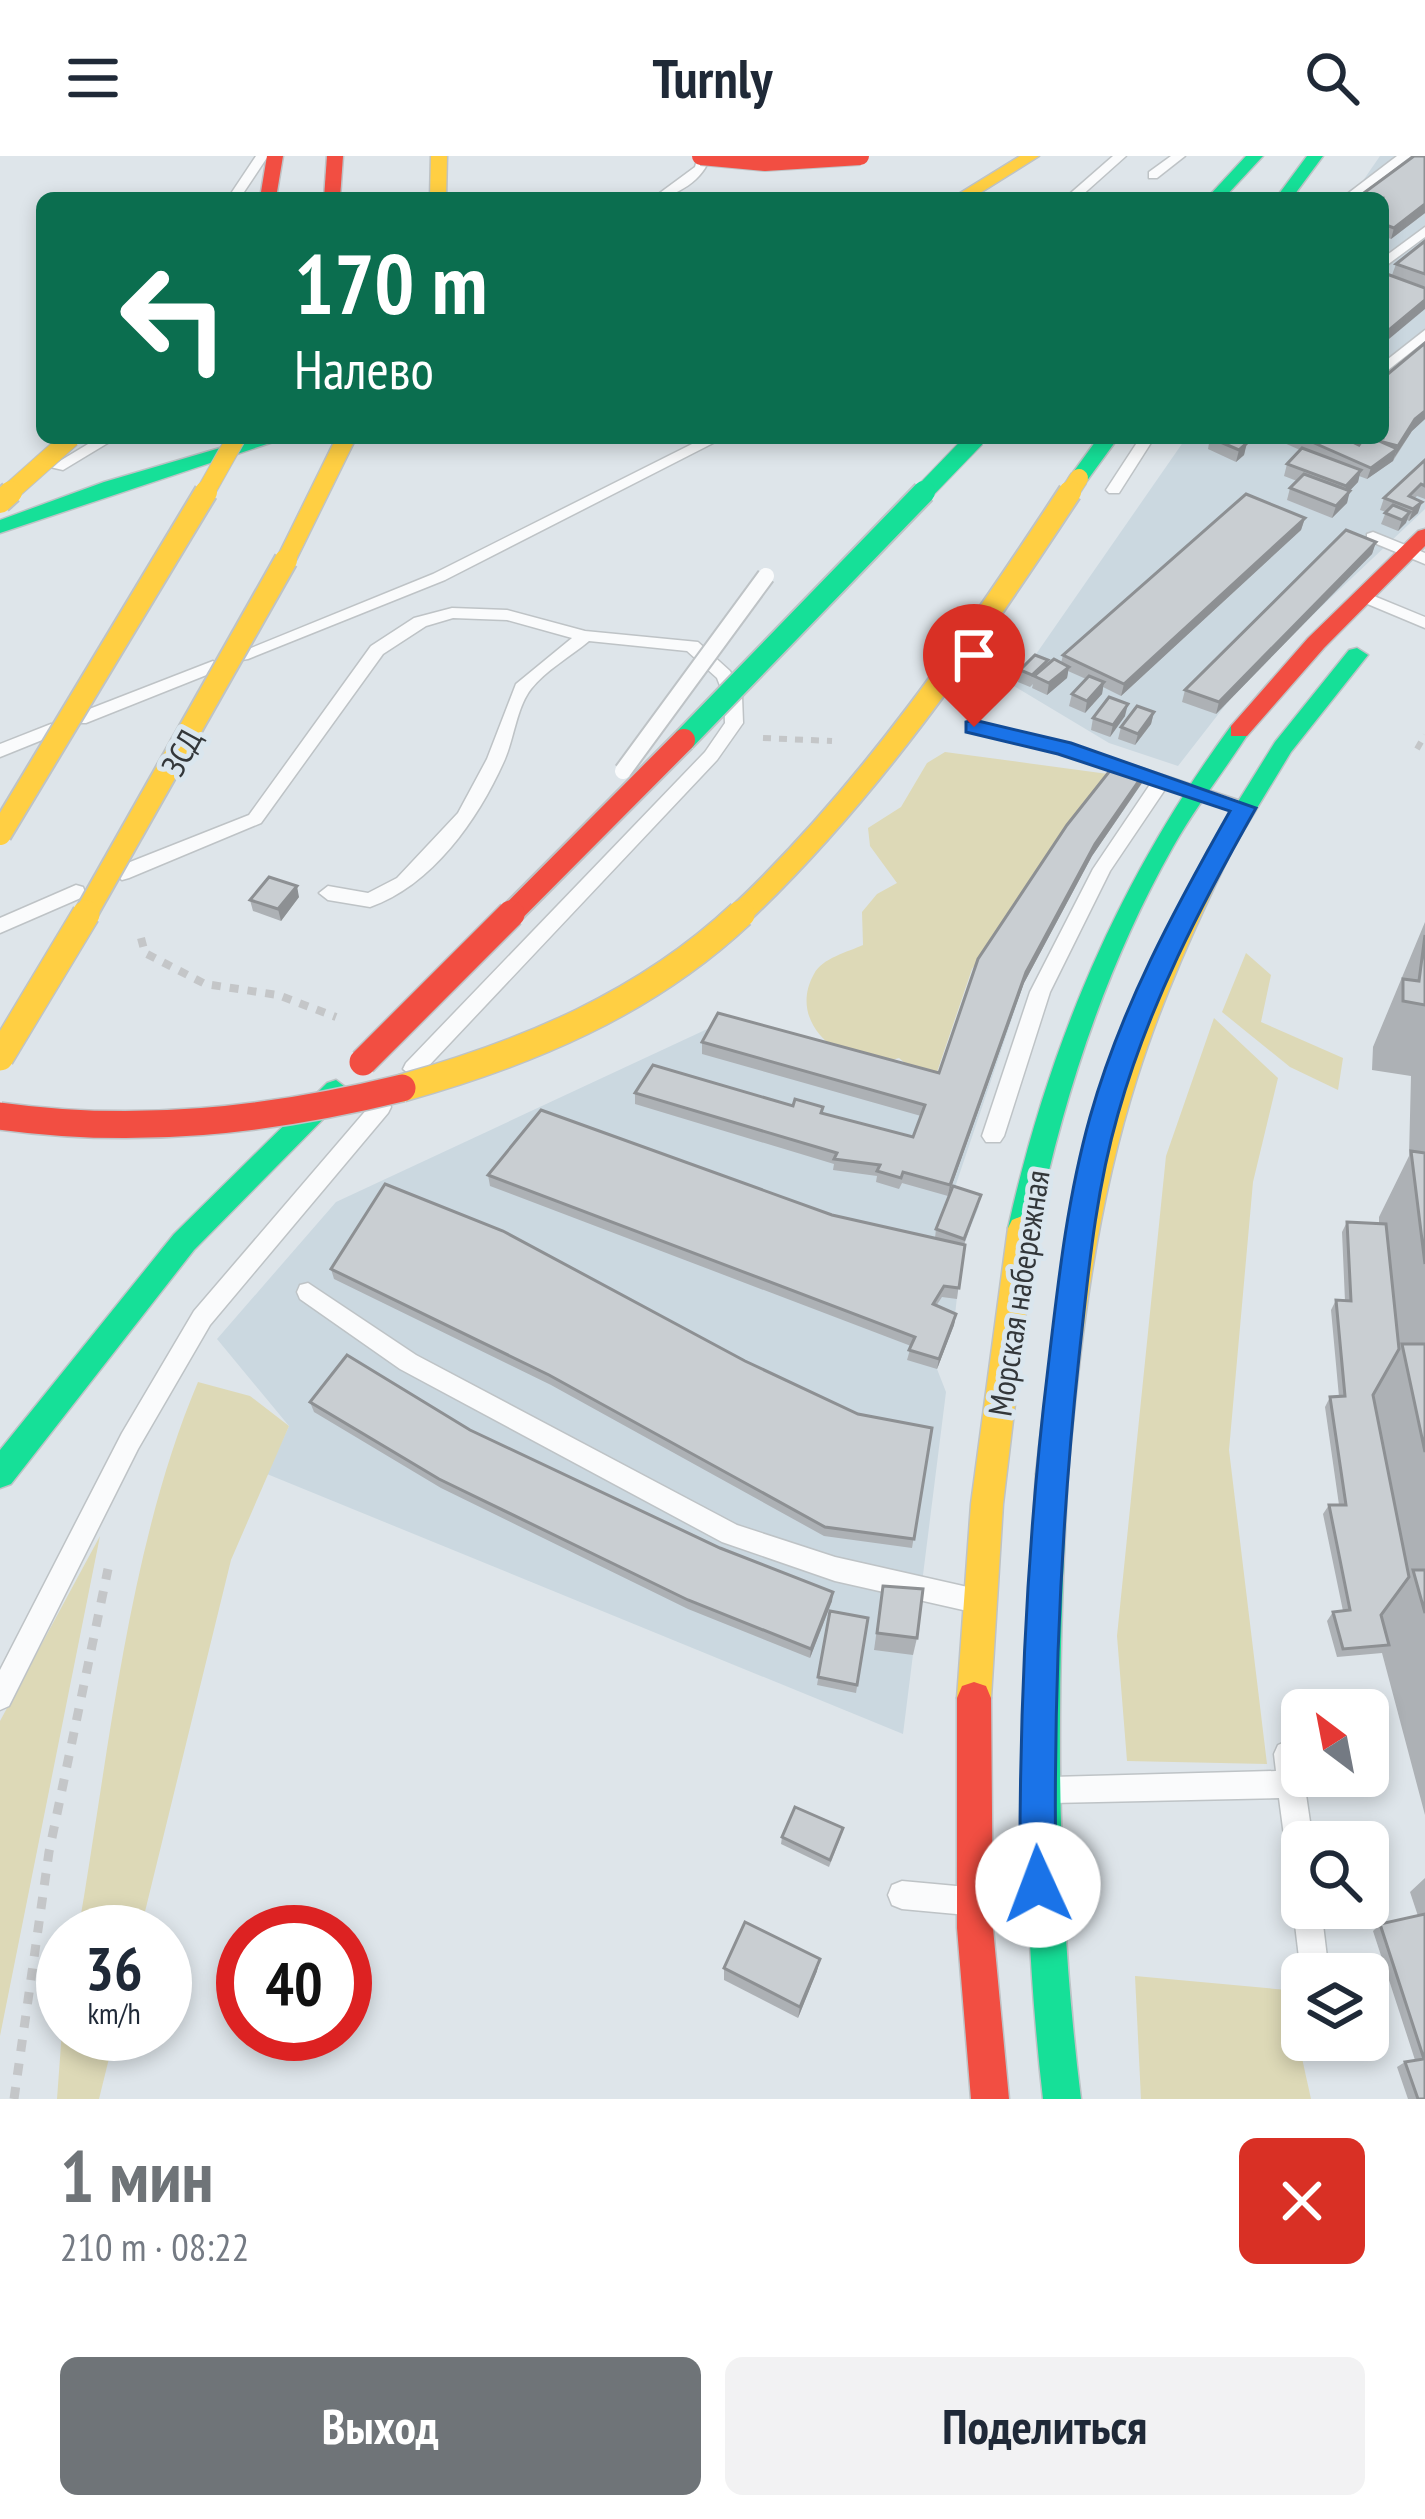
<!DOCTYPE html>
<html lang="ru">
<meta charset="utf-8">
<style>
:root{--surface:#fff;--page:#f2f2f3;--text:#1f2937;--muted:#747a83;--accent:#6f7478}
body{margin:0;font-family:"PT Sans Narrow",sans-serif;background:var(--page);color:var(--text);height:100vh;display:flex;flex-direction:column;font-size:45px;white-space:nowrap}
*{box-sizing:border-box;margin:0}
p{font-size:39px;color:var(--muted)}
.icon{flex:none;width:66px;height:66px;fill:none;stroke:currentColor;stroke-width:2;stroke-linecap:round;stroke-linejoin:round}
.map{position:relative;height:1943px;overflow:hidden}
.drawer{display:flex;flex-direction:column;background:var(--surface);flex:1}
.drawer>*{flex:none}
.banner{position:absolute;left:36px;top:36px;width:1353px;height:252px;border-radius:18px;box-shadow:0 6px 18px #0003;background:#0b6e4f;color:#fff;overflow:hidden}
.needle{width:78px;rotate:328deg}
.tools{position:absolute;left:1281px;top:1533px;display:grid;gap:24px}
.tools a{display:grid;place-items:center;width:108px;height:108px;border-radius:18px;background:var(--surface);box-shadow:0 6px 18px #0003;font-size:60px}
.speed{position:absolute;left:36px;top:1749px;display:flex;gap:24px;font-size:60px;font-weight:700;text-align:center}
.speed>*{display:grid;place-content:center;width:156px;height:156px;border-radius:50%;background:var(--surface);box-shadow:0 6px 18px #0003;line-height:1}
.speed small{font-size:30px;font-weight:400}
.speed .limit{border:18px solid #d22;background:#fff;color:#111}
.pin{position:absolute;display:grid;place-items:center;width:102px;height:102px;color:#fff;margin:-123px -51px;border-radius:50% 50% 50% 0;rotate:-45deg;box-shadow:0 0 12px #0007}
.pin .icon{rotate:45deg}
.me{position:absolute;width:132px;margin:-66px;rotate:358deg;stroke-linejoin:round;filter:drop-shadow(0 0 9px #0008)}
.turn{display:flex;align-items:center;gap:42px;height:252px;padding:0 60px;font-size:54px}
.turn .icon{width:156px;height:156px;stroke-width:2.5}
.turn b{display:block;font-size:84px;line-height:102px}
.round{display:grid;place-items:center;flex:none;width:126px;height:126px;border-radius:18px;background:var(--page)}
.headline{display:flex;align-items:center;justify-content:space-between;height:204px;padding:0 60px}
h1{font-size:72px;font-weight:700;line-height:90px;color:var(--accent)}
.button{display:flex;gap:24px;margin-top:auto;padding:24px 60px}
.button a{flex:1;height:138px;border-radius:18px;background:var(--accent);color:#fff;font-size:48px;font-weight:700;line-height:138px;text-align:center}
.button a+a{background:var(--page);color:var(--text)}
header{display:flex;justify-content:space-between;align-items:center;height:156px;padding:0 60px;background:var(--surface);font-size:54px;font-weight:700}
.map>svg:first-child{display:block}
.built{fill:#cbd8e0}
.green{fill:#ddd9b7}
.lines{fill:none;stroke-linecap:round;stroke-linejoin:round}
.lane-casing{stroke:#bec3c6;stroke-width:3}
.fast-casing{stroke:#bec3c6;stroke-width:3}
.slow-casing{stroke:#bec3c6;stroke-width:3}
.jam-casing{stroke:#bec3c6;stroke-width:3}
.path-far2{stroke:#c4c6c8;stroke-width:6;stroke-dasharray:8 8;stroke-linecap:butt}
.path-far1{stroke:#c4c6c8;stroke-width:8;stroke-dasharray:9 9;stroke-linecap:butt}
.path{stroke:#c4c6c8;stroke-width:9;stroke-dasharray:12 12;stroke-linecap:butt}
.lane{fill:#fafbfc;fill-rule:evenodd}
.fast{fill:#16e098;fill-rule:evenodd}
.slow{fill:#ffcf43;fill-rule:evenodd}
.jam{fill:#f24e42;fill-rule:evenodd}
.lane-bridge-casing{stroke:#bec3c6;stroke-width:20;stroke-linecap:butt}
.fast-bridge-far1-casing{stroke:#bec3c6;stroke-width:20;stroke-linecap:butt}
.fast-bridge-casing{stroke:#bec3c6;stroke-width:26;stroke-linecap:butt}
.slow-bridge-far2-casing{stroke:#bec3c6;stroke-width:20;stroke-linecap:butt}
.slow-bridge-far1-casing{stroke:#bec3c6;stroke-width:26;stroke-linecap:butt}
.slow-bridge-casing{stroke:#bec3c6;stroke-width:30;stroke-linecap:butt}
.jam-bridge-far2-casing{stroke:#bec3c6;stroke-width:20;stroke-linecap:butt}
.jam-bridge-far1-casing{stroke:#bec3c6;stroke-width:26;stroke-linecap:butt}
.jam-bridge-casing{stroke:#bec3c6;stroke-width:30;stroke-linecap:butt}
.lane-bridge{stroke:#fafbfc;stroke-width:16}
.fast-bridge-far1{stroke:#16e098;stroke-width:18}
.fast-bridge{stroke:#16e098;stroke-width:22}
.slow-bridge-far2{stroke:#ffcf43;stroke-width:18}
.slow-bridge-far1{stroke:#ffcf43;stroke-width:22}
.slow-bridge{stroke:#ffcf43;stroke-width:27}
.jam-bridge-far2{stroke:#f24e42;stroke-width:18}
.jam-bridge-far1{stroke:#f24e42;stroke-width:22}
.jam-bridge{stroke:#f24e42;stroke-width:27}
.wall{fill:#adb1b5}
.shaded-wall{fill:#8d9093}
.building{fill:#c9ced2;stroke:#8d9093;stroke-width:3}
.route{fill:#1a73e8;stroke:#114b97;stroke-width:3}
.labels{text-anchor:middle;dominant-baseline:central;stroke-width:10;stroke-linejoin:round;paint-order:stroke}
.street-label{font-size:33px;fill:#33373a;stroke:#dae6ee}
</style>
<header><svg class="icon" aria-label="menu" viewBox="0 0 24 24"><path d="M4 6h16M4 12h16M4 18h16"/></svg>Turnly<svg class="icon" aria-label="search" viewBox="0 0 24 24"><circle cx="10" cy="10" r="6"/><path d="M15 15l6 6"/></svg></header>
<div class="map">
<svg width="1425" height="1943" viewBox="0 0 1425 1943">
<rect width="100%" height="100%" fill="#dee5ea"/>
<g class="built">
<path d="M1380,0H1425V353L1248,520L1178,610L1109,587L1014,530L1186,282H1383V42H1351Z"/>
<path d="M1114,618L1142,627L1092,700L1024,827L952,1040L979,1050L962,1093L954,1169L937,1213L946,1236L903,1578L267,1318L289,1270L217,1183L336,1046L718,868L938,928Z"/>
</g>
<g class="green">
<path d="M945,596L1108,618L972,813L935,922L917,917L899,902C851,919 784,871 814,818C822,802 848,796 863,789L862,756L877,738L897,727L870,690L868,672L901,651L927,607Z"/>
<path d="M1246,797L1271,819L1261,866L1343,902L1338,934L1290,911L1222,856Z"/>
<path d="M1214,862L1278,922L1253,1026L1229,1294L1267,1608L1127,1605L1117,1480L1166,1000Z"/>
<path d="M198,1226L250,1240L289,1270L231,1404L140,1776H78C109,1598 128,1391 198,1226Z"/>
<path d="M100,1380L0,1880V1565Z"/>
<path d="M1135,1820L1287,1834L1311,1943H1141Z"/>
<path d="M63,1861V1878H115L99,1943H57Z"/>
</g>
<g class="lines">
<defs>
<g id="lane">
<path d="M256,0H268L240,42H228Z"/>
<path d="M698,0H710C705,23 675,42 653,42L695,11Z"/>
<path d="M1113,0H1126L1079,42H1065Z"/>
<path d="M1171,0H1185L1157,22H1149V16Z"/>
<path d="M1397,0H1411L1356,42H1342Z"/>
<path d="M1425,71V81L1383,112V102Z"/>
<path d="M1425,174V185L1383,218V207Z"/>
<path d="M98,282H116L63,314L50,311Z"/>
<path d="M704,282H723L445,424L248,503L242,504L234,499L433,418Z"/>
<path d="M1140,282H1154L1119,337H1109L1106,334Z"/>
<path d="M1338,282H1356L1358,285L1351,289Z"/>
<path d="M1373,376L1425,397V408L1367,384V378Z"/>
<path d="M1364,436L1425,461V472L1358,444V438Z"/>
<path d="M452,452L507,454L585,475L698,486L730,515L742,540L743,567L717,604L420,919L413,921L403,913L406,907L705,596L725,567L724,540L717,522L687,495L589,485C571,500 545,515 531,533C517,551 514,582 505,603C479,662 433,729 370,751L328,744L319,737L328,730L368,737L397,722L458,657L487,603L516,528L572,482L507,464L453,462L426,470L383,498L261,667L129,722L122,724L113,717L115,712L249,659L371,490L414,462Z"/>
<path d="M213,505L221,510L219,514L86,567H74L71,563L74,559Z"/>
<path d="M974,565L1069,588L1250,648L1253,652L1244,658L1166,632L1110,715L1050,836L1004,980L1000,986H986L982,980L1030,836L1093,713L1151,627L1059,597L968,575V567Z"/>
<path d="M51,568L57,570V578L0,601V588Z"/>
<path d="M76,729L83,731L85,736L83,741L0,777V762Z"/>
<path d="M381,943L388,945L391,951L388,957L210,1169L138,1293L9,1550L0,1554V1514L122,1277L194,1155L374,945Z"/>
<path d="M308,1127L416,1199L737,1369L835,1401L972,1432L981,1436L985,1444L981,1452L972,1456L835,1425L722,1386L400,1213L300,1143L297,1136L300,1129Z"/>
<path d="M1287,1585L1296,1589L1300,1598L1313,1686H1302V1724L1292,1720L1288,1710L1279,1642L1052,1647L1042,1644L1039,1634L1042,1624L1052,1621L1276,1615L1274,1598L1278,1589Z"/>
<path d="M902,1725L967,1731L977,1735L981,1745L977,1755L967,1759L902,1753L892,1749L888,1739L892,1729Z"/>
<path d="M1302,1740V1752H1321L1329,1818H1302V1821L1301,1818L1293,1752L1297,1742Z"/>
</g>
<g id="fast">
<path d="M1246,0H1263L1224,42H1207Z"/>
<path d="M1307,0H1323L1292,42H1276Z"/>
<path d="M254,282H285L0,377V364L104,326Z"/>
<path d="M1098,282H1118L1086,326H1072L1069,322Z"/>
<path d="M1357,492L1368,499L1291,596L1228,700H1212L1208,694L1275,586L1349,494Z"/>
<path d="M1239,568L1250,575C1225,614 1196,650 1173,691C1106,810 1064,938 1036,1072L1032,1080L1022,1084L1012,1080L1008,1072C1049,887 1119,723 1231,570Z"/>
<path d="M336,924L349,934L345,941L194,1094L11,1328L0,1332V1294L174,1078L327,927Z"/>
<path d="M1052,1304L1063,1308L1068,1318C1056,1528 1055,1734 1081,1943H1043C1019,1734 1023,1527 1036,1318L1041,1308Z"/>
</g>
<g id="slow">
<path d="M431,0H447L446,42H430Z"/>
<path d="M1020,0H1039L972,42H952Z"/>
<path d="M336,282H356L296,404L286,410L279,408L276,404Z"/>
<path d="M1220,686L1232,694C1196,768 1162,843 1137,922C1096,1050 1080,1184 1068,1318L1063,1328L1052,1332L1041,1328L1036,1318C1051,1184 1068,1050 1110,922C1136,843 1171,768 1208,694Z"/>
<path d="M1022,1060L1032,1064L1036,1072L1003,1348L991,1542L986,1554L974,1558L962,1554L957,1542L971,1348L1008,1072L1012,1064Z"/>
</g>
<g id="jam">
<path d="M267,0H283L276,42H260Z"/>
<path d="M327,0H343L340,42H324Z"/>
<path d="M1425,373V390L1324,492L1247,580H1231V570L1308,482L1418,375Z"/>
<path d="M974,1526L986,1530L991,1542L993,1772L1009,1943H971L957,1772V1542L962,1530Z"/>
</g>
</defs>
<use href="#lane" class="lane-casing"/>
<use href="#fast" class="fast-casing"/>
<use href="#slow" class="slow-casing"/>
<use href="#jam" class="jam-casing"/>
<g class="path-far2">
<path d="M763,582L832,585"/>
<path d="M1417,593L1425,579"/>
</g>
<path class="path-far1" d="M141,782L145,797L205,828L278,839L336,861"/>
<path class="path" d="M14,1943L49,1696L108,1413"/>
<use href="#lane" class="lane"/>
<use href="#fast" class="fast"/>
<use href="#slow" class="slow"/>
<use href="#jam" class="jam"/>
<defs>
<path id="lane-bridge" d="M623,615L766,420"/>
<path id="fast-bridge-far1" d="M921,339L976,282"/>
<path id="fast-bridge" d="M684,584L924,336"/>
<g id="slow-bridge-far2">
<path d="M7,339L71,282"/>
<path d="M204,339L236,282"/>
<path d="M1068,339L1079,322"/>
</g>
<g id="slow-bridge-far1">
<path d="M0,346L11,336"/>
<path d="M0,678L206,336"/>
<path d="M84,761L286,404"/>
<path d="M737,761C869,637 971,487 1070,336"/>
</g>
<g id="slow-bridge">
<path d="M0,901L86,758"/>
<path d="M402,932C527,897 645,848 741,758"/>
</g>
<path id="jam-bridge-far2" d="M701,0L765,6L860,0"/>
<path id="jam-bridge-far1" d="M508,761L684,584"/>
<g id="jam-bridge">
<path d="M363,906L511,758"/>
<path d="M0,960C137,979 268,965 402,932"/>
</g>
</defs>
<use href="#lane-bridge" class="lane-bridge-casing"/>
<use href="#fast-bridge-far1" class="fast-bridge-far1-casing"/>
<use href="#fast-bridge" class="fast-bridge-casing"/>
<use href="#slow-bridge-far2" class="slow-bridge-far2-casing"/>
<use href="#slow-bridge-far1" class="slow-bridge-far1-casing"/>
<use href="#slow-bridge" class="slow-bridge-casing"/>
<use href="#jam-bridge-far2" class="jam-bridge-far2-casing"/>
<use href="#jam-bridge-far1" class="jam-bridge-far1-casing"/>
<use href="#jam-bridge" class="jam-bridge-casing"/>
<use href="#lane-bridge" class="lane-bridge"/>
<use href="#fast-bridge-far1" class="fast-bridge-far1"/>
<use href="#fast-bridge" class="fast-bridge"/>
<use href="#slow-bridge-far2" class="slow-bridge-far2"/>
<use href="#slow-bridge-far1" class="slow-bridge-far1"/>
<use href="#slow-bridge" class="slow-bridge"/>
<use href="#jam-bridge-far2" class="jam-bridge-far2"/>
<use href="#jam-bridge-far1" class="jam-bridge-far1"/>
<use href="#jam-bridge" class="jam-bridge"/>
</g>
<g class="wall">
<path d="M1425,0V57L1391,83L1383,80V42Z"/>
<path d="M1425,85V131L1392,119L1396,108Z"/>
<path d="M1425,187V263L1412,275L1393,305L1367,323L1359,320L1358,326L1349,335L1347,347L1332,362L1287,344L1290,332L1297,325L1284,320L1287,308L1300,294L1273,282H1344L1359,289L1383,282V222Z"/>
<path d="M1210,282H1252L1246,287L1244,299L1236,306L1208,293Z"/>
<path d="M1425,304V343L1417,340L1414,343L1418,357L1409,365L1407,364L1398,375L1381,368L1386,356L1380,354L1384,342Z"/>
<path d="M1305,362L1301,374L1121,540L1103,531L1102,538L1085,557L1069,550L1072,538L1086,523L1068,515L1067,522L1047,539L1032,532L1033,528L1030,531L1018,526L1020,514L1048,504L1047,509L1061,507L1063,499Z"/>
<path d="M1376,386L1372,398L1216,558L1182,546L1185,534Z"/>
<path d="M1154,556L1151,568L1135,589L1118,583L1121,571Z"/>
<path d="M1125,560L1110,581L1091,574L1093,562Z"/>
<path d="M1142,627L1092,700L1024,827L948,1040L902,1027L899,1033L876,1026L877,1020L833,1014L834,1008L635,948V937L823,951V957L913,981L921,960L702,898V886L939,917Z"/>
<path d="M299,741L281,765L253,755L250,744Z"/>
<path d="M1425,766V1659L1382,1497L1337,1501L1327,1465L1333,1456L1343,1455L1323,1358L1329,1349H1339L1325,1251L1330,1241H1339L1331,1154L1336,1144L1345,1145L1342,1076L1347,1066L1379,1068V1061L1409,1000L1411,920L1372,914L1373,891Z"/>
<path d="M488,1019L832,1059L935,1082L936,1073L981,1039L964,1089L957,1143L942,1141L936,1150L956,1158L954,1169L937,1213L907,1204L911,1190L490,1030Z"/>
<path d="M331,1113L745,1205L858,1258L932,1272L912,1392L824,1380L551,1229L334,1123Z"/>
<path d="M310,1246L470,1274L720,1392L833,1436L832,1445L810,1502L688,1453L441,1332L314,1256Z"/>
<path d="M883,1430L917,1482L913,1499L874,1494Z"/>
<path d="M830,1455L868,1462L856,1537L817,1529Z"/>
<path d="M841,1680L829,1711L781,1688L782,1681Z"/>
<path d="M1425,1722V1943H1408L1397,1911L1405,1906L1415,1904L1373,1775L1380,1768L1418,1760L1410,1736Z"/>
<path d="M724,1812L817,1815L798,1862L724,1824Z"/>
</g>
<g class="shaded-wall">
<path d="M1425,48V57L1391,83L1394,72Z"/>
<path d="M1425,144V153L1383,188V179Z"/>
<path d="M1425,255V263L1412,275L1394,302L1398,290L1415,263Z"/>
<path d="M1247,287L1244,299L1236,306L1239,294Z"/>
<path d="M1397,293L1393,305L1367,323L1371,312Z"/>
<path d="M1361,314L1358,326L1343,342L1346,330Z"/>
<path d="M1350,335L1347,347L1332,362L1336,350Z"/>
<path d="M1422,346L1418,357L1409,365L1413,353Z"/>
<path d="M1410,356L1406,367L1398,375L1402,364Z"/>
<path d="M1305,362L1301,374L1121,540L1124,528Z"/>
<path d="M1376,386L1372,398L1216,558L1219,546Z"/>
<path d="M1069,511L1067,522L1047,539L1049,527Z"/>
<path d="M1104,526L1102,538L1085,557L1087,545Z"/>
<path d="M1128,548L1125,560L1110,581L1113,569Z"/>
<path d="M1154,556L1151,568L1135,589L1138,578Z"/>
<path d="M1145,616L1142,627L1092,700L1024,827L948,1040L950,1029L1026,816L1095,688Z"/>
<path d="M297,730L299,741L281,765L278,753Z"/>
<path d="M956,1158L954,1169L937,1213L939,1203Z"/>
<path d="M833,1436L832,1445L810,1502L811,1493Z"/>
<path d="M820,1803L817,1815L798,1862L800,1851Z"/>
</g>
<g class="building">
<path d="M1414,0H1425V48L1394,72L1383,68V42H1357Z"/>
<path d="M1425,85V118L1396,108Z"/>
<path d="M1384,117L1425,132V144L1383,179Z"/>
<path d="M1425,187V255L1415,263L1398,290L1379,285L1397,293L1371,312L1303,282H1344L1359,289L1364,282H1383V257L1387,252L1383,250V222Z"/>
<path d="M1211,282H1234L1247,287L1239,294Z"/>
<path d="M1302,292L1361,314L1346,330L1287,308Z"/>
<path d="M1425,304V330L1421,328L1409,340L1422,346L1413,353L1384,342Z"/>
<path d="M1304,318L1350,335L1336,350L1290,332Z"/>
<path d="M1246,338L1305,362L1124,528L1063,499Z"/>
<path d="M1393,349L1410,356L1402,364L1385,357Z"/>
<path d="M1346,374L1376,386L1219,546L1185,534Z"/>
<path d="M1035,499L1048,504L1032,519L1020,514Z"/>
<path d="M1054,503L1069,511L1049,527L1034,520Z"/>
<path d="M1089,520L1104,526L1087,545L1072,538Z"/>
<path d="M1109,541L1128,548L1113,569L1093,562Z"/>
<path d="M1137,550L1154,556L1138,578L1121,571Z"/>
<path d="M1116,607L1145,616L1095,688L1026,816L950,1029L903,1016L901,1022L877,1015L880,1009L834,1003L837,997L635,937L653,909L793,950L795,943L823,951L821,957L913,981L925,949L702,886L718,857L939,917L978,803L1067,669Z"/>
<path d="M269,721L297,730L278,753L250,744Z"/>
<path d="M1425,779V849L1403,845V823L1419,825Z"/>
<path d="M541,954L832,1059L965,1089L959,1132L944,1130L933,1148L956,1158L939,1203L909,1194L915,1181L488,1019Z"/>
<path d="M1411,995L1425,997V1108Z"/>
<path d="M385,1028L503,1075L745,1205L858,1258L932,1272L914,1383L825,1371L549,1219L331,1113Z"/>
<path d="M953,1030L981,1039L964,1083L936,1073Z"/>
<path d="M1347,1066L1386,1068L1399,1193L1373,1239L1409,1421L1381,1459L1389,1489L1343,1493L1333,1456L1350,1454L1329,1349H1346L1330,1241L1345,1240L1336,1144L1351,1145Z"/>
<path d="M1402,1188H1425V1296Z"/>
<path d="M347,1199L470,1274L720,1392L833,1436L811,1493L688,1444L439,1323L310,1246Z"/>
<path d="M1413,1414H1425V1457Z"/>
<path d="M883,1430L923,1433L917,1482L877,1477Z"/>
<path d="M830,1455L868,1462L857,1529L818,1521Z"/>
<path d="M795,1651L843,1672L830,1704L782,1681Z"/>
<path d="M1425,1758V1943H1418L1405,1906L1424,1903L1380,1768Z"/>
<path d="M745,1766L820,1803L800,1851L724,1812Z"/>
</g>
<path class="route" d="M974,564L1071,587L1256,652C1200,751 1149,848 1118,958C1095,1038 1088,1120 1079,1201C1060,1377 1053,1552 1056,1729L1051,1742L1038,1747L1026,1742L1020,1729C1019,1556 1027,1384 1048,1212C1058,1127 1067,1043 1090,961C1121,851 1174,754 1230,655L1058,598L966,576V566Z"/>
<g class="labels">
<g class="street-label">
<text transform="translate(181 596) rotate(-61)">ЗСД</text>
<text transform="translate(1018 1137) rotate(-81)">Морская набережная</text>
</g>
</g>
</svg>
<div class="tools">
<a><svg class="needle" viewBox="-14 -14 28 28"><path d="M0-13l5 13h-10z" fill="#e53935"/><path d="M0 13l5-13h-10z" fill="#747a83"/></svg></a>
<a><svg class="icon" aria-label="search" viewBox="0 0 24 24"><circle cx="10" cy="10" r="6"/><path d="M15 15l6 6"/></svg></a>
<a><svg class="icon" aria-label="layers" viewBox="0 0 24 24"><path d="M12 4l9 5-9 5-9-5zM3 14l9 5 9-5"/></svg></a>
</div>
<div class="speed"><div>36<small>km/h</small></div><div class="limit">40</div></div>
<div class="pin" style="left:974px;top:571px;background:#d93025"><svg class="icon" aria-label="arrive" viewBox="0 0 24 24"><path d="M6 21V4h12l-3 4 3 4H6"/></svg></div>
<svg class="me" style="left:1038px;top:1729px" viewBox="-20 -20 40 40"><circle r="19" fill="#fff"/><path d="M0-13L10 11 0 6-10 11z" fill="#1a73e8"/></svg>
<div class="banner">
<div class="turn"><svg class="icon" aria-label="left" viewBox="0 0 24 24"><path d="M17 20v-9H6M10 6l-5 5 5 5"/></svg><div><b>170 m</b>Налево</div></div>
</div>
</div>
<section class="drawer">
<div class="headline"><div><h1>1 мин</h1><p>210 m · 08:22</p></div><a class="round" style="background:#d93025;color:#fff"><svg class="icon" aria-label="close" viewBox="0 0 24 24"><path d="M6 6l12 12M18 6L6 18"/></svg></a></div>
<div class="button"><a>Выход</a><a>Поделиться</a></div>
</section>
